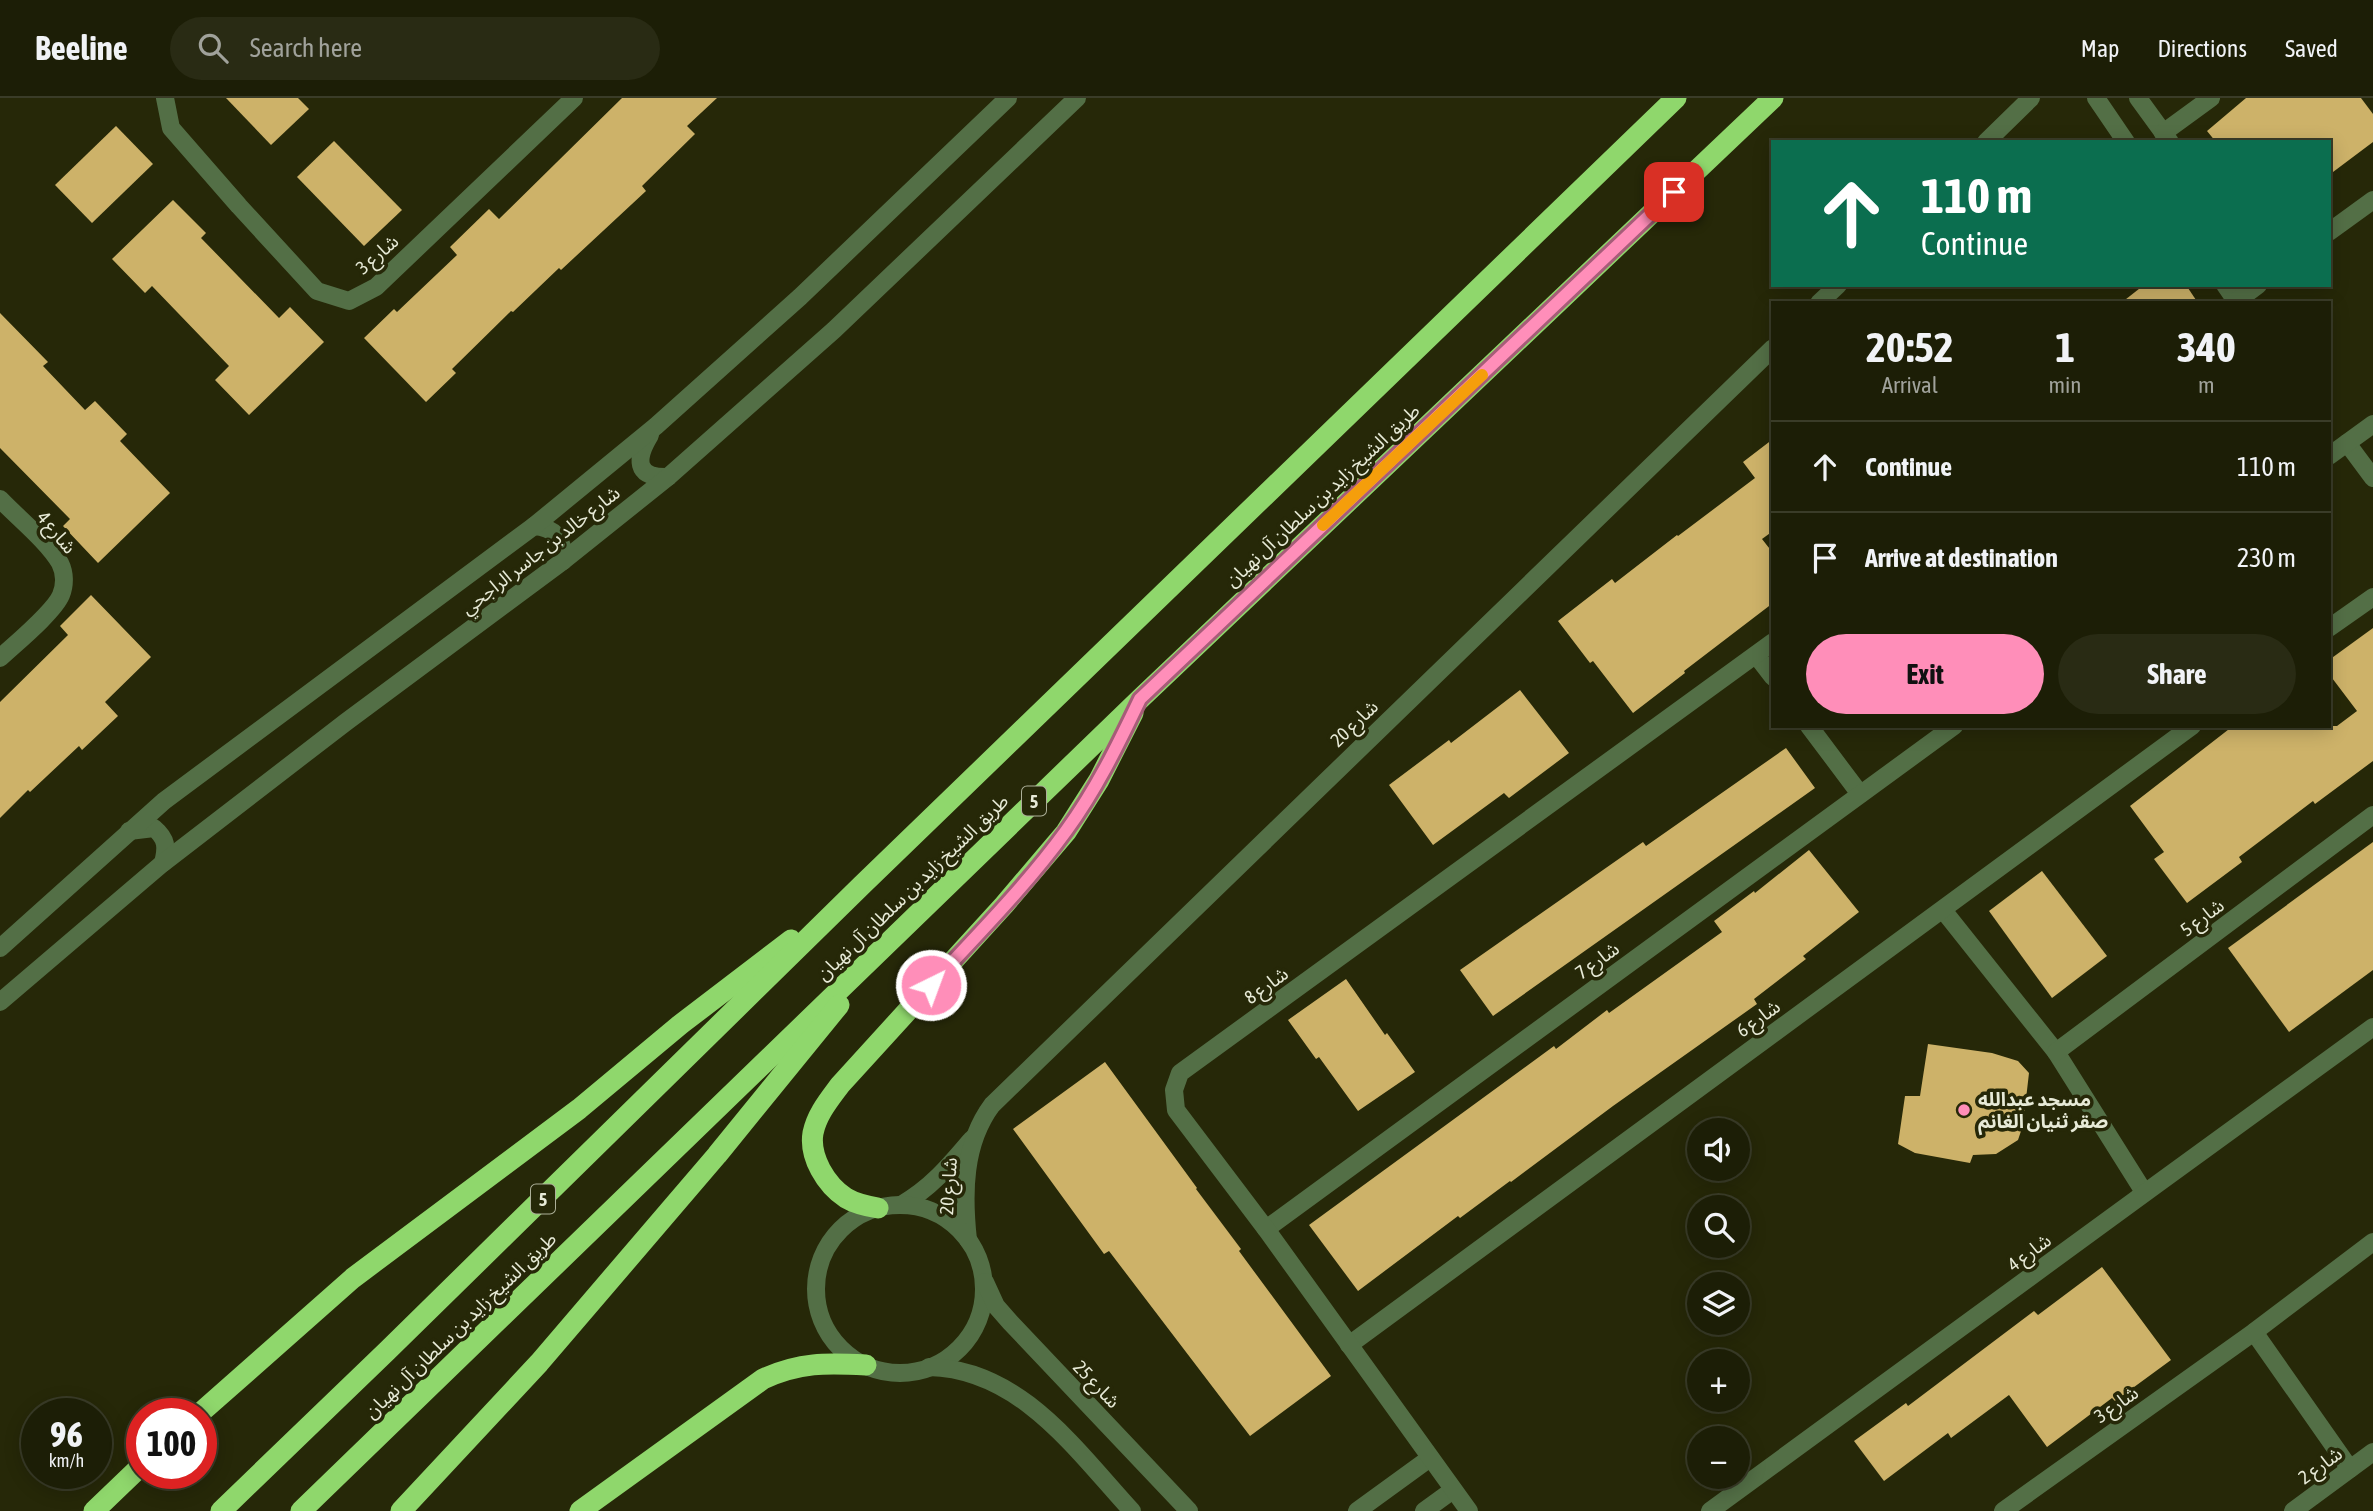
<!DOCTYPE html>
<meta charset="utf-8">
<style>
:root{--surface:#1c1e06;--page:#292b14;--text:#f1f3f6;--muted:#a0a29b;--line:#3a3c28;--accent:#ff8eb9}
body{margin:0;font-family:"Asap Condensed","Noto Sans Arabic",sans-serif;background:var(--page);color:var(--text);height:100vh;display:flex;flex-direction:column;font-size:26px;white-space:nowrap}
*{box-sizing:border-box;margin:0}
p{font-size:23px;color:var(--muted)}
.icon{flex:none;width:38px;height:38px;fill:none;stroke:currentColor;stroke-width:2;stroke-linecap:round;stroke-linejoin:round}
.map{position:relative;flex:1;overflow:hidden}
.panel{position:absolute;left:1771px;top:203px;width:560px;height:427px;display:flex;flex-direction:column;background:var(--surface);border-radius:0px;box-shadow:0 4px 18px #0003,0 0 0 2px var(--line)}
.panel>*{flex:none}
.top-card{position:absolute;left:1771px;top:42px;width:560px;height:147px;border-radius:0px;box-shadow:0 4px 18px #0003,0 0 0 2px var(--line);background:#0b6e4f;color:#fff;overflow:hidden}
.tools{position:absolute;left:1687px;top:1020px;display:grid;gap:14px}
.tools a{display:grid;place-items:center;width:63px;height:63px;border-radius:50%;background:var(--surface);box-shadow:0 4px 18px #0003,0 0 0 2px var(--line);font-size:35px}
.speed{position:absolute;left:21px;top:1300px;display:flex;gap:14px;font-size:35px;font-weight:700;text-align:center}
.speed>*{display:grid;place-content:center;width:91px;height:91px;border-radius:50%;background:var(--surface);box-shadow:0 4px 18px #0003,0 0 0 2px var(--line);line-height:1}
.speed small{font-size:18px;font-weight:400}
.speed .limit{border:10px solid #d22;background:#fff;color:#111}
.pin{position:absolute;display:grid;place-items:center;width:60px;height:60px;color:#fff;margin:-30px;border-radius:14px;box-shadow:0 4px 10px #0006}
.me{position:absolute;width:77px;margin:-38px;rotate:42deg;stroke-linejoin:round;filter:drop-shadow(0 0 5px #0008)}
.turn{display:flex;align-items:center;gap:24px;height:147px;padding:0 35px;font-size:32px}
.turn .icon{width:91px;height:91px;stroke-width:2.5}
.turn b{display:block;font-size:49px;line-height:60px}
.eta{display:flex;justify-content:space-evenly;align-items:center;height:119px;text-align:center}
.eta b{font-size:42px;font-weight:700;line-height:49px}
.button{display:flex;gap:14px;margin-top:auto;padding:14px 35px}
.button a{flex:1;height:80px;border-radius:42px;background:var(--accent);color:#111;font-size:28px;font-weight:700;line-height:80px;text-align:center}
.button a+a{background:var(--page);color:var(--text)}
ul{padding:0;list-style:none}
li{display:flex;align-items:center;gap:21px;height:91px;padding:0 35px;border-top:2px solid var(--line)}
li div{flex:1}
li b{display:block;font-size:26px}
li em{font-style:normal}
header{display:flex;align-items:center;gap:42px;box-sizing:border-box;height:98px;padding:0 35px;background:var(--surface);border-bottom:2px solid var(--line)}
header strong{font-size:33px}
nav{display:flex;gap:38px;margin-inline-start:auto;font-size:24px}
.search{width:490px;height:63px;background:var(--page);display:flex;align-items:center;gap:18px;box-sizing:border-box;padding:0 24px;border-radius:38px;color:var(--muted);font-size:26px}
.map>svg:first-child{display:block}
.building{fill:#cdb269}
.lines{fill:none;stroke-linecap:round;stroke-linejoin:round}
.minor{stroke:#536f46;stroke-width:18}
.tertiary{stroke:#536f46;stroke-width:18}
.motorway{stroke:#8fd76c;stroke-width:21}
.route-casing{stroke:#a65c78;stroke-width:18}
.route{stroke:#ff8eb9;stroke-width:12}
.slow{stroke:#f59e0b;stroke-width:12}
.poi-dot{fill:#ff8eb9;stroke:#262808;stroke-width:2.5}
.labels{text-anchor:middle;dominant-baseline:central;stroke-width:7;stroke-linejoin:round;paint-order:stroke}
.shield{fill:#262808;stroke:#adb099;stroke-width:2}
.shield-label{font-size:18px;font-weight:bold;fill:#e7ead7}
.street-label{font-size:19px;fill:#e7ead7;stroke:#262808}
.poi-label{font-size:19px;font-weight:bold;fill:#e7ead7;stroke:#262808;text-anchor:start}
</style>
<header>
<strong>Beeline</strong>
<div class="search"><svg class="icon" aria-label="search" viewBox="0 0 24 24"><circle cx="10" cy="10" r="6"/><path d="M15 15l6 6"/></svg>Search here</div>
<nav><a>Map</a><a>Directions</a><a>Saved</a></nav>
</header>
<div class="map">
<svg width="2373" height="1413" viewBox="0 0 2373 1413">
<rect width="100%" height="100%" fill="#262808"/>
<g class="building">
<path d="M226,0H298L309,11L271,47Z"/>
<path d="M622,0H717L687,28L695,36L642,88L646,93L561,172L559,170L513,214L511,213L452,271L456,275L426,304L364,240L394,211L397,214L457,157L450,149L489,111L499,121Z"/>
<path d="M2246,0H2361L2373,16V44L2329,77V44H2216L2207,33Z"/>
<path d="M116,28L153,66L92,125L55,87Z"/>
<path d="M334,43L402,112L364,148L297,79Z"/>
<path d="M173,102L206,135L201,140L279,220L290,209L324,244L249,317L215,282L229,268L152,188L145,195L112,161Z"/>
<path d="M2144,187H2186L2198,205H2121Z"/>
<path d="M0,215L48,264L43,268L85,312L95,303L127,336L120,343L170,395L98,465L63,428L70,421L0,350Z"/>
<path d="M1773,341V433L1762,441L1773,455V505L1684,573L1685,575L1633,615L1593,563L1590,565L1558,523L1612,481L1615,485L1677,437L1678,438L1755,380L1743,364Z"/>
<path d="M91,497L151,559L105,604L118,618L82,652L79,648L30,694L28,692L0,720V604L68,537L60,528Z"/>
<path d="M2373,530V663L2315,706L2313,703L2239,759L2242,764L2187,805L2154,761L2164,754L2130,708L2233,628H2337L2357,613L2329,576V562Z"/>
<path d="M1520,592L1569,655L1509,700L1504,695L1433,747L1389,687L1449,642L1451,645Z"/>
<path d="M1786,650L1815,690L1493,918L1460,872L1643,744L1646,748Z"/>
<path d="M2373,744V872L2289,934L2228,850Z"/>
<path d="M1809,752L1859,814L1803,858L1806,861L1754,901L1757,906L1613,1008L1511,1084L1510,1083L1460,1120L1458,1118L1358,1193L1309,1127L1554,948L1556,951L1607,912L1609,915L1722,834L1714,823L1754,793L1755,795Z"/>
<path d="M2042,773L2107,858L2052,900L1989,813Z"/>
<path d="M1346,881L1385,937L1387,935L1415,974L1358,1013L1319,959L1316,961L1288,922Z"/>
<path d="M1928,946L1992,955L2018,963L2029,975L2023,1027L2018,1042L1996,1056L1973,1057L1970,1065L1915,1055L1898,1046L1905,998H1920Z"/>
<path d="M1105,964L1197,1090L1196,1091L1241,1151L1239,1153L1331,1278L1250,1338L1109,1153L1104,1156L1013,1031Z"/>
<path d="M2102,1169L2171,1262L2115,1303L2112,1300L2047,1349L2009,1297L1951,1340L1948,1335L1884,1383L1854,1343L1906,1305L1908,1308L2034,1213L2038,1217Z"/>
</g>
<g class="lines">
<g class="minor">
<path d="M165,0L171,30L239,108L317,193L349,203L376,189L574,0"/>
<path d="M2096,0L2126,44"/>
<path d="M2138,0L2170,44"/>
<path d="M2163,35L2211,0"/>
<path d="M1986,44L2031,0"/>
<path d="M2329,134L2373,102"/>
<path d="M2225,187L2236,203"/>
<path d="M1819,205L1838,187"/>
<path d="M2234,205L2258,187"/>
<path d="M2347,345L2373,380"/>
<path d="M2329,358L2373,326"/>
<path d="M0,401C18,420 47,443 60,465C65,475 65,487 61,497C54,514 15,546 0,560"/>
<path d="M2329,530L2373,499"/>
<path d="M1756,557L1773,579"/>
<path d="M1809,628L1860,696"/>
<path d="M1943,812L2056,954L2144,1094"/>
<path d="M2056,954L2373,717"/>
<path d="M901,1107C931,1090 950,1067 972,1041"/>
<path d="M1266,1131L1954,628"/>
<path d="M968,1142C963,1096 963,1046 992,1007L1773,250"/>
<path d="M2254,1234L2350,1371"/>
<path d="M1349,1247L2192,628"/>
<path d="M1357,1413L1430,1360"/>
<path d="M1424,1413L1453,1392"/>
<path d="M1469,1413L1266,1131L1176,1012L1174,992L1180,975L1773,544"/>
<path d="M1710,1413C1931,1253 2151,1089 2373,929"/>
<path d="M2003,1413L2254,1234L2373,1144"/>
<path d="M2293,1413L2373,1354"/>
</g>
<g class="tertiary">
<path d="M650,337C636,360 634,380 668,379"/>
<path d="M534,428C556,430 564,441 563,463"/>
<path d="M129,733L154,730C167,741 167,749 163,765"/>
<path d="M0,850L164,703L534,428L656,328L800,199L1008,0"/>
<path d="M0,904L163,765L346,624L563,463L668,379L834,232L1077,0"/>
<circle cx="900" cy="1191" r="84"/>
<path d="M985,1184L996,1208L1010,1224L1189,1413"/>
<path d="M929,1269C1020,1271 1075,1351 1132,1413"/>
</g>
<g class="motorway">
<path d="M878,1110C866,1108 856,1106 846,1100C826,1087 809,1059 813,1035C817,1016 829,1002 840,987L1004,807L1066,734L1099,682L1133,615"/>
<path d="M199,1316L353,1180L579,1011L681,926L791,842"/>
<path d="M94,1413L142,1367"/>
<path d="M221,1413L387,1253L862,787L1676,0"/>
<path d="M301,1413L1140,601L1773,0"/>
<path d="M401,1413L539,1265L717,1057L839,907"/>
<path d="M580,1413L763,1281C800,1264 826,1265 866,1267"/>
</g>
</g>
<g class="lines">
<defs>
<path id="route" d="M931,887C977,837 1026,788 1066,733C1096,692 1118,647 1140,601L1674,94"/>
</defs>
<use href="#route" class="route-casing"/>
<use href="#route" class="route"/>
<path class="slow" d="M1323,427L1482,277"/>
</g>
<circle class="poi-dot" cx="1964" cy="1012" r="7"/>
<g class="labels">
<g class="shield">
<rect x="1022" y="688.5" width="24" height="29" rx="5"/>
<rect x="531" y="1086.5" width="24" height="29" rx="5"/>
</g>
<g class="shield-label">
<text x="1034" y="703">5</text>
<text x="543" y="1101">5</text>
</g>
<g class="street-label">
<text transform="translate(377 156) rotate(-41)">شارع 3</text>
<text transform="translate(1322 397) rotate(-43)">طريق الشيخ زايد بن سلطان آل نهيان</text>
<text transform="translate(57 434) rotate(50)">شارع 4</text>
<text transform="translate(540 452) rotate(-38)">شارع خالد بن جاسر الراجحي</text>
<text transform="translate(1354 625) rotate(-44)">شارع 20</text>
<text transform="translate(912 789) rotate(-44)">طريق الشيخ زايد بن سلطان آل نهيان</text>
<text transform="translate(2202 819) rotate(-37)">شارع 5</text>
<text transform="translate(1597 862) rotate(-36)">شارع 7</text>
<text transform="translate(1266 887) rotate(-36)">شارع 8</text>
<text transform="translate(1758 920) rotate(-36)">شارع 6</text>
<text transform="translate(948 1088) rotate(-86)">شارع 20</text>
<text transform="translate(2029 1154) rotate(-37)">شارع 4</text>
<text transform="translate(460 1227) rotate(-44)">طريق الشيخ زايد بن سلطان آل نهيان</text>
<text transform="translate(1097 1286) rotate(46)">شارع 25</text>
<text transform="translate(2116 1306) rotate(-35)">شارع 3</text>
<text transform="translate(2320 1367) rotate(-36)">شارع 2</text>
</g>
<g class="poi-label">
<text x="1978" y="1001">مسجد عبدالله<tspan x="1978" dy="22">صقر ثنيان الغانم</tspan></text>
</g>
</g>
</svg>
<div class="tools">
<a><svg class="icon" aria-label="sound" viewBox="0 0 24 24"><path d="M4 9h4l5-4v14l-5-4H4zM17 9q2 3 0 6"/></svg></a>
<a><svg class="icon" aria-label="search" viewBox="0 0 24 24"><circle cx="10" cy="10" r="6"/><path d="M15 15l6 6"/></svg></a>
<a><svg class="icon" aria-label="layers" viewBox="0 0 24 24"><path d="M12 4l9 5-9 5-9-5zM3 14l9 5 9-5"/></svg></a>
<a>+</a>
<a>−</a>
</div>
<div class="speed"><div>96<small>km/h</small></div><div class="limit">100</div></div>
<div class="pin" style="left:1674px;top:94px;background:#d93025"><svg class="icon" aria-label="arrive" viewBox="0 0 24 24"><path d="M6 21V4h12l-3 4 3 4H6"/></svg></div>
<svg class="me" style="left:931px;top:887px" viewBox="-20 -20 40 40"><circle r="17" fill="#ff8eb9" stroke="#fff" stroke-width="3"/><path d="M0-11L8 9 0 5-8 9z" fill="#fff"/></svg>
<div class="top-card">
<div class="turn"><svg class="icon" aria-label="ahead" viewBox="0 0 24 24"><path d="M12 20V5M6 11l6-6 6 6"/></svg><div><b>110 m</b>Continue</div></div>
</div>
<section class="panel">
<div class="eta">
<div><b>20:52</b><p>Arrival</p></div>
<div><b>1</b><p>min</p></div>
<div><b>340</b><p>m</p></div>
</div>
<ul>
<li><svg class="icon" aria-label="ahead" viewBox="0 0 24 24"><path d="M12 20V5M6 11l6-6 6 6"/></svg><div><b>Continue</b></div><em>110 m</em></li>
<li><svg class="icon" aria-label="arrive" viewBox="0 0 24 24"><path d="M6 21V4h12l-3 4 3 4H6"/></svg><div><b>Arrive at destination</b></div><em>230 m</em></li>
</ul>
<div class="button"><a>Exit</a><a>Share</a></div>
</section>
</div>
